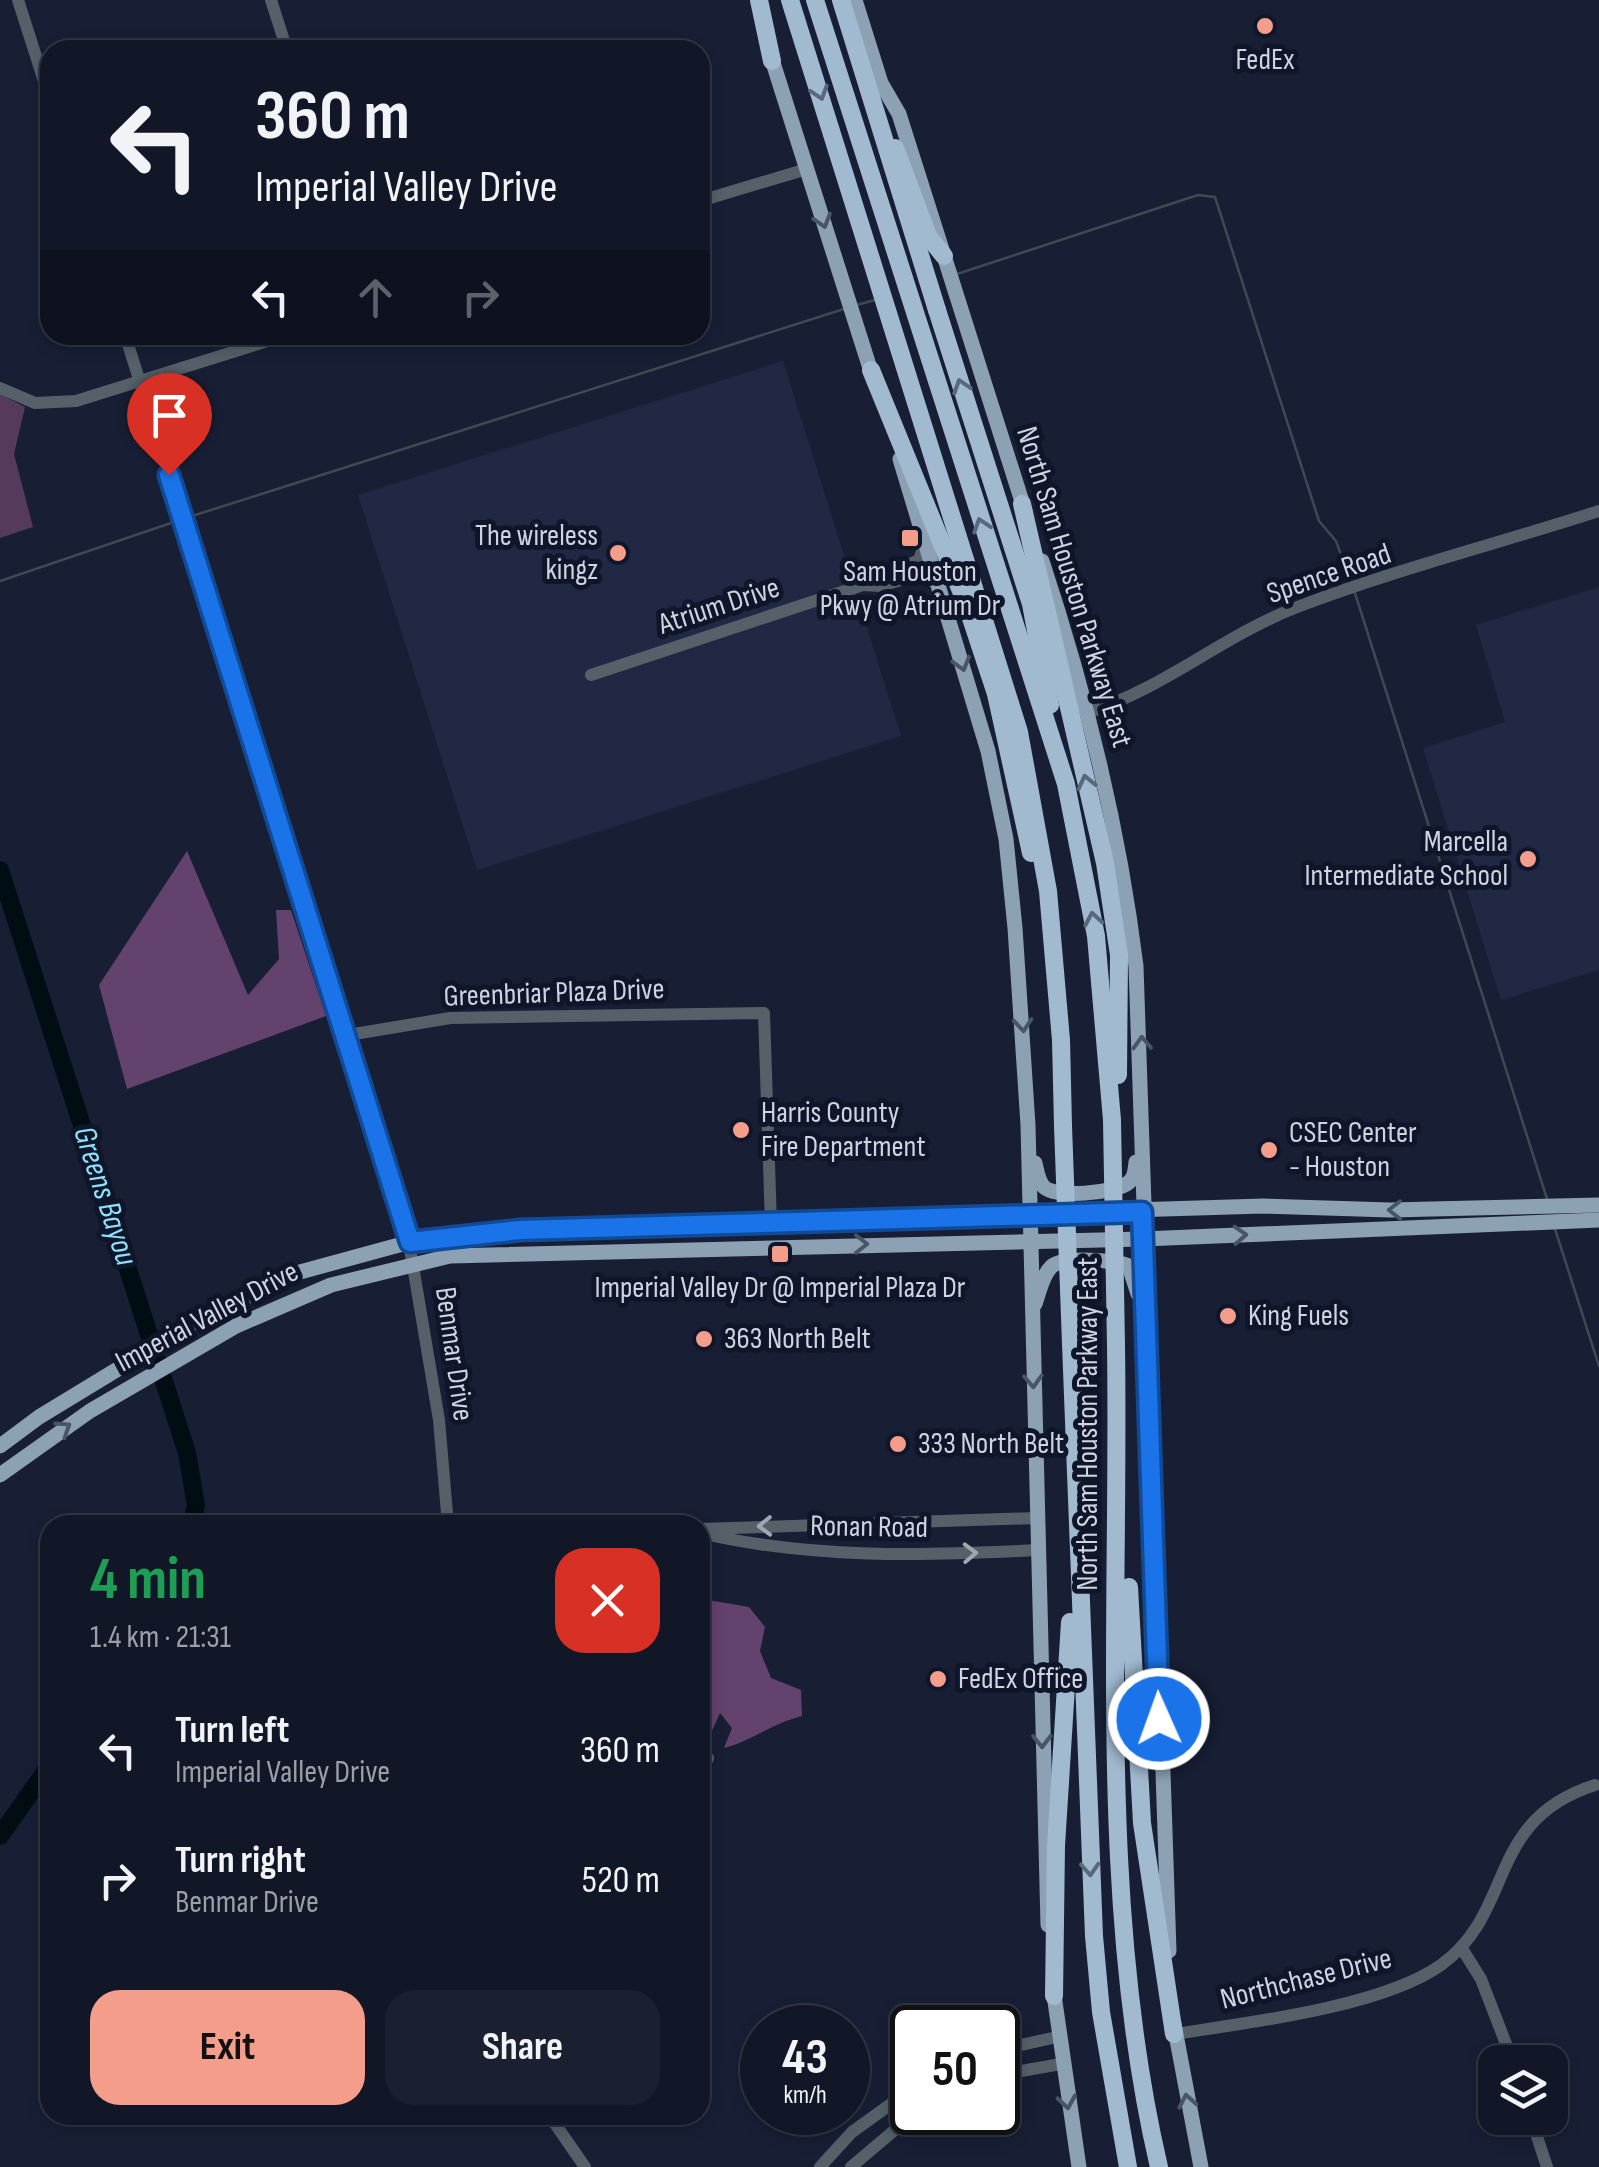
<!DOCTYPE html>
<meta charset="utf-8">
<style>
:root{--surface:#121728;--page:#1b2030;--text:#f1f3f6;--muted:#9c9fa8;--line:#313645;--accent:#f49d8b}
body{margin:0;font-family:"Sofia Sans Condensed",sans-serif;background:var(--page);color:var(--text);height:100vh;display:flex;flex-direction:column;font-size:38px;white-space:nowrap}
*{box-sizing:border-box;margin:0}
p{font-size:32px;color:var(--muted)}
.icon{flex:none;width:55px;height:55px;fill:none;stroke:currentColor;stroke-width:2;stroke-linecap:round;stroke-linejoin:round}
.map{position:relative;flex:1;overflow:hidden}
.details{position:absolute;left:40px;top:1515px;width:670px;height:610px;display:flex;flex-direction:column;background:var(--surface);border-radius:30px;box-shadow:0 5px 15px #0003,0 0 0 2px var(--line)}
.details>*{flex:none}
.guide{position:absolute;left:40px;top:40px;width:670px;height:305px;border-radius:30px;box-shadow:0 5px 15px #0003,0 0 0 2px var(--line);background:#121728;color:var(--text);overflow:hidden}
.fabs{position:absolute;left:1478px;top:2045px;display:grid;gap:20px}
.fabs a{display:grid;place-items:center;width:90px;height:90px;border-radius:20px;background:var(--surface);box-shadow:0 5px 15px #0003,0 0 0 2px var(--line);font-size:50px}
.speed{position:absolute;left:740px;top:2005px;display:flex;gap:20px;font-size:50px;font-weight:700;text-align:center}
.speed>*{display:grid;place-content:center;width:130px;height:130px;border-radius:50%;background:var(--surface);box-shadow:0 5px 15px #0003,0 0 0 2px var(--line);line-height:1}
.speed small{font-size:25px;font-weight:400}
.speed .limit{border:5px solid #111;border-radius:15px;background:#fff;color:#111}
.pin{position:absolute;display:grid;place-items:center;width:85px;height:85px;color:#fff;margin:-102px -42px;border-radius:50% 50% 50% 0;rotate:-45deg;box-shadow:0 0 10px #0007}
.pin .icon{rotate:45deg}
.me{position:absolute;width:110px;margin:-55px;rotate:358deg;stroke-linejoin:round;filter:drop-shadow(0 0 8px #0008)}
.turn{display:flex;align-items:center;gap:35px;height:210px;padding:0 50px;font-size:45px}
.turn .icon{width:130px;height:130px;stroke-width:2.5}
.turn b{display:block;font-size:70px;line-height:85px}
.lanes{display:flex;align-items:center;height:95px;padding:0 50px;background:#0003;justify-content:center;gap:50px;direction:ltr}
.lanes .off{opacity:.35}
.round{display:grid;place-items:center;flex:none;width:105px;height:105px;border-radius:30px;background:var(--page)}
.headline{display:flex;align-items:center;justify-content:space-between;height:170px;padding:0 50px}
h1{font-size:60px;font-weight:700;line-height:75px;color:#1e9e55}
.primary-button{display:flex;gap:20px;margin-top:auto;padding:20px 50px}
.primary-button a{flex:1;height:115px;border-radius:30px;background:var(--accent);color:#111;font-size:40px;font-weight:700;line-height:115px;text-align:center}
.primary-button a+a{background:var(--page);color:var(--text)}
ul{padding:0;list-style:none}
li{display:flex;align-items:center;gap:30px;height:130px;padding:0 50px}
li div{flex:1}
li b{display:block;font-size:38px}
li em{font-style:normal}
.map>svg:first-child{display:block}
.built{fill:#212843}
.green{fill:#563a5e}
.forest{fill:#64426e}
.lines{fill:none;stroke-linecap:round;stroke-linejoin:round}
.stream{stroke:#3e4951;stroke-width:2.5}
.river{stroke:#000d13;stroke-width:18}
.minor{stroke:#566069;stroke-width:12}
.major{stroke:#8ca1b3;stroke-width:15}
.highway{stroke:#a1bad0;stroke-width:18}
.highway-bridge{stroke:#a1bad0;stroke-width:18}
.oneway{stroke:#58687d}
.oneway2{stroke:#485568}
.oneway3{stroke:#9fa6b2}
.route-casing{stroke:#114b97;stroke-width:25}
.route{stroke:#1a73e8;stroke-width:18}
.poi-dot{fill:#f49d8b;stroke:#10162a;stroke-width:4}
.labels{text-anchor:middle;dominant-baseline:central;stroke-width:10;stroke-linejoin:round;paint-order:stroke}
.poi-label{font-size:30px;fill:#cfd4e3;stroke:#10162a;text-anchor:start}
.street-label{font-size:30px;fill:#cfd4e3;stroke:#10162a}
.water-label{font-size:32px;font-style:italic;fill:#8ee1fc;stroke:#10162a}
</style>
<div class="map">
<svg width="1599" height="2167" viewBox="0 0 1599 2167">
<rect width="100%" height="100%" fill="#181f35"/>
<g class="built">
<path d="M783,361L901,736L477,870L358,495Z"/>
<path d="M1599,587V970L1501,1000L1423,748L1505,722L1476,625Z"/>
</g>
<path class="green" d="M0,394L25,407L14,454L33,527L0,538Z"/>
<g class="forest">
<path d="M187,851L248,995L279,959L276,910H291L326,1016L127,1089L99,985Z"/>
<path d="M708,1600L749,1607L765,1627L760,1651L771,1678L801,1690L802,1716C773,1723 753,1740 724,1748L732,1728L720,1713L711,1733H700V1604Z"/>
</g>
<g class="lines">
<g class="stream">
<path d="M957,274L1198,195L1215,197L1319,521L1336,541L1351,582"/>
<path d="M857,305L878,299"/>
<path d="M189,517L844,309"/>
<path d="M0,581L177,521"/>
<path d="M1354,590L1548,1202"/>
<path d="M1555,1229L1599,1366"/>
</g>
<g class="river">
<path d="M0,870L187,1453L196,1505L192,1525"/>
<path d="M0,1836L50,1765"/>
</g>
<g class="minor">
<path d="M18,0L50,100"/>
<path d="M271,0L287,50"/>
<path d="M700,201L807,169"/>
<path d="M125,335L404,1213L439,1420L448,1525"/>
<path d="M0,388L35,403L76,401L287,335"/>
<path d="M863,585L880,586L919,575L939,584"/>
<path d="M591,675L863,585L919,560L925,543"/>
<path d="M1089,712C1165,688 1225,634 1300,606C1397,569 1500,543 1599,511"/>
<path d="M348,1035L450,1018L764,1013L771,1224"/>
<path d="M700,1529L1037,1518"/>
<path d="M700,1533C812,1559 924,1556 1039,1550"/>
<path d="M700,1746L708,1758L700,1771"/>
<path d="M1461,1947L1481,1979L1513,2062"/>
<path d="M1174,2034C1246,2023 1382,2007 1441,1965C1516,1911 1485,1820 1595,1785"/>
<path d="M998,2050L1057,2037"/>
<path d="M998,2075L1061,2064"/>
<path d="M549,2115L585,2167"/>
<path d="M1531,2118L1547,2167"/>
<path d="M820,2167L852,2132L912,2089"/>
<path d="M851,2167L916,2112"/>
</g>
<g class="major">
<path d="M855,0L881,83L899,114L1025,511"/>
<path d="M769,50L874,381"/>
<path d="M900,459L988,751L1006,839L1015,928L1028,1125L1048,1925"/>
<path d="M1042,561C1086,694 1119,828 1136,966L1169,1951"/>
<path d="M1035,1163C1037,1171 1038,1180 1043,1186C1054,1199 1115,1193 1128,1183C1135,1178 1135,1170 1136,1162"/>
<path d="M1035,1304C1039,1293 1042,1276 1051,1267C1061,1256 1117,1260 1129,1266L1138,1294"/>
<path d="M0,1446L39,1417L205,1316L300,1272L410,1242L520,1230L936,1216L1263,1206L1390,1210L1599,1205"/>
<path d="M0,1475L90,1411L236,1326L331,1285L450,1256L1143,1239L1599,1220"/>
<path d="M1053,1988L1079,2167"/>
<path d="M1174,2024L1201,2167"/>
</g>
<g class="highway">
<path d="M759,0L772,61"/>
<path d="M790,0L1019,732L1048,891L1061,1040L1063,1126"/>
<path d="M815,0L1066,784L1096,936L1112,1120"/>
<path d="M895,148L928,236L944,256"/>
<path d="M937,310L1031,604L1050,705"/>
<path d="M871,370L966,603L996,694L1031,853"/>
<path d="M1022,504L1105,863L1119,955L1118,1075"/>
<path d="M1071,1344L1094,1936L1101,2012L1128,2167"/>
<path d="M1116,1345C1120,1614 1097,1903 1159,2167"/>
<path d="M1129,1587L1142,1823L1174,2034"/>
<path d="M1054,1996L1056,1846L1070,1622"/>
</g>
<g class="highway-bridge">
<path d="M841,0L937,310"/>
<path d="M1112,1120L1116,1345"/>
<path d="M1063,1126L1071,1344"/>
</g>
</g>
<defs><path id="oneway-chevron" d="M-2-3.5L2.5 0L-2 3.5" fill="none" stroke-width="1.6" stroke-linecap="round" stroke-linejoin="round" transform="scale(2.5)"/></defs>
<g class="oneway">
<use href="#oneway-chevron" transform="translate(820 93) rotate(72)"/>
<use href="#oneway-chevron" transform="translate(961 386) rotate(-108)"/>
<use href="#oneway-chevron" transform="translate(981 525) rotate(-108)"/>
<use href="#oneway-chevron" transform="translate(1086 782) rotate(-103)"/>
<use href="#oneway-chevron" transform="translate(1093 919) rotate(-100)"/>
<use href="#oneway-chevron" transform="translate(1090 1869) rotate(87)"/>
</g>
<g class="oneway2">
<use href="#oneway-chevron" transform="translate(823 221) rotate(73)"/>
<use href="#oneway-chevron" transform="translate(962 664) rotate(74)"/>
<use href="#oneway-chevron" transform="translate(1023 1025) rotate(85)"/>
<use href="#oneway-chevron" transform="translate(1142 1043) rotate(-92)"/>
<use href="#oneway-chevron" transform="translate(1395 1210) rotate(-180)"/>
<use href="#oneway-chevron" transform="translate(1240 1235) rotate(-3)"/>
<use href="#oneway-chevron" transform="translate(861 1244)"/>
<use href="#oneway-chevron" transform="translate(1033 1381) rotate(88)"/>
<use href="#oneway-chevron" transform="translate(64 1428) rotate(-33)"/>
<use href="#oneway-chevron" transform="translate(1042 1741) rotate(89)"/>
<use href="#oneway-chevron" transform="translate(1187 2101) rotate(-101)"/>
<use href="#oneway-chevron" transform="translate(1067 2102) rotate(81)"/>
</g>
<g class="oneway3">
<use href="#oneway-chevron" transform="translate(765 1526) rotate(179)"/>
<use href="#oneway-chevron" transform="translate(970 1553) rotate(-2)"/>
</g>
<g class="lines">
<defs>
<path id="route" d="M169,475L410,1242L520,1230L1142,1212L1159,1719"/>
</defs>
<use href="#route" class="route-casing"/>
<use href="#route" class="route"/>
</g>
<g class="poi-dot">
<circle cx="1265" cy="26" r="10"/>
<rect x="900" y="528" width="20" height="20" rx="5"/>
<circle cx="618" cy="553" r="10"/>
<circle cx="1528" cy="859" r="10"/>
<circle cx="741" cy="1130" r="10"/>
<circle cx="1269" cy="1150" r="10"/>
<rect x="770" y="1244" width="20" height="20" rx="5"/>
<circle cx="1228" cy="1316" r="10"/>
<circle cx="704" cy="1339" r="10"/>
<circle cx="898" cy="1444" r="10"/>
<circle cx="938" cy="1679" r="10"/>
</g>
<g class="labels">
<g class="poi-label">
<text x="1265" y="60" text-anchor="middle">FedEx</text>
<text x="598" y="536" text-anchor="end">The wireless<tspan x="598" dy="34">kingz</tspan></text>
<text x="910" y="572" text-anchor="middle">Sam Houston<tspan x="910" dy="34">Pkwy @ Atrium Dr</tspan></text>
<text x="1508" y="842" text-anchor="end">Marcella<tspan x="1508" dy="34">Intermediate School</tspan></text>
<text x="761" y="1113">Harris County<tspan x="761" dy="34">Fire Department</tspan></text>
<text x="1289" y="1133">CSEC Center<tspan x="1289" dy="34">- Houston</tspan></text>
<text x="780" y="1288" text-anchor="middle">Imperial Valley Dr @ Imperial Plaza Dr</text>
<text x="1248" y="1316">King Fuels</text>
<text x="724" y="1339">363 North Belt</text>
<text x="918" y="1444">333 North Belt</text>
<text x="958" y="1679">FedEx Office</text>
</g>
<g class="street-label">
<text transform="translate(1329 574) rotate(-19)">Spence Road</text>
<text transform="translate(1074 587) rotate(73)">North Sam Houston Parkway East</text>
<text transform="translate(719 606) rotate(-18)">Atrium Drive</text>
<text transform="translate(554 993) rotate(-2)">Greenbriar Plaza Drive</text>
<text transform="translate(207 1317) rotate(-28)">Imperial Valley Drive</text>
<text transform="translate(454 1354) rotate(82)">Benmar Drive</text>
<text transform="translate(1088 1424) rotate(-90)">North Sam Houston Parkway East</text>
<text transform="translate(869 1527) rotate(1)">Ronan Road</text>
<text transform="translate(1306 1979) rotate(-14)">Northchase Drive</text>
</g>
<g class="water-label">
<text transform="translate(105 1196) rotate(72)">Greens Bayou</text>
</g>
</g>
</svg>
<div class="fabs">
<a><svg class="icon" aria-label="layers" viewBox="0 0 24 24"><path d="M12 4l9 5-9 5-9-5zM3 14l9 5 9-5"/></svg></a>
</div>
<div class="speed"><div>43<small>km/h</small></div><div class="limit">50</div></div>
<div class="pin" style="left:169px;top:475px;background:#d93025"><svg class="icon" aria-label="arrive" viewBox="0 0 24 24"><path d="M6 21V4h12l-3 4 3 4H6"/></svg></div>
<svg class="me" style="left:1159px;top:1719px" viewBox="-20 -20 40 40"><circle r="17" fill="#1a73e8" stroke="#fff" stroke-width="3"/><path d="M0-11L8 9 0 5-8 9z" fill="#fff"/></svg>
<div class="guide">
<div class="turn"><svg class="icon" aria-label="left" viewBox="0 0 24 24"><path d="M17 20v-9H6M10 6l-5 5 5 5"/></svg><div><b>360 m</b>Imperial Valley Drive</div></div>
<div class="lanes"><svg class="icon" aria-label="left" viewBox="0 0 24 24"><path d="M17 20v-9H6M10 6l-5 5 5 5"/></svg><svg class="icon off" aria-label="ahead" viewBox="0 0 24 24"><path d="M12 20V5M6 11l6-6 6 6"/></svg><svg class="icon off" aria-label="right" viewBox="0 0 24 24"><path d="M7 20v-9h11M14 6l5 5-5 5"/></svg></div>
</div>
<section class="details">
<div class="headline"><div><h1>4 min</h1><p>1.4 km · 21:31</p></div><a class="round" style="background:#d93025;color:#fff"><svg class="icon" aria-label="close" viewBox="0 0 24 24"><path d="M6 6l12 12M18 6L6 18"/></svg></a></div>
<ul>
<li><svg class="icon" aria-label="left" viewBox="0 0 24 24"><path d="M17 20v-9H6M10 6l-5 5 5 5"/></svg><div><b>Turn left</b><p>Imperial Valley Drive</p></div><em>360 m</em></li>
<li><svg class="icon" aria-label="right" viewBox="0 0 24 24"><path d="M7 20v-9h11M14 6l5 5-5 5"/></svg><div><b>Turn right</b><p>Benmar Drive</p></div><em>520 m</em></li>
</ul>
<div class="primary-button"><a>Exit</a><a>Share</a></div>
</section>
</div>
